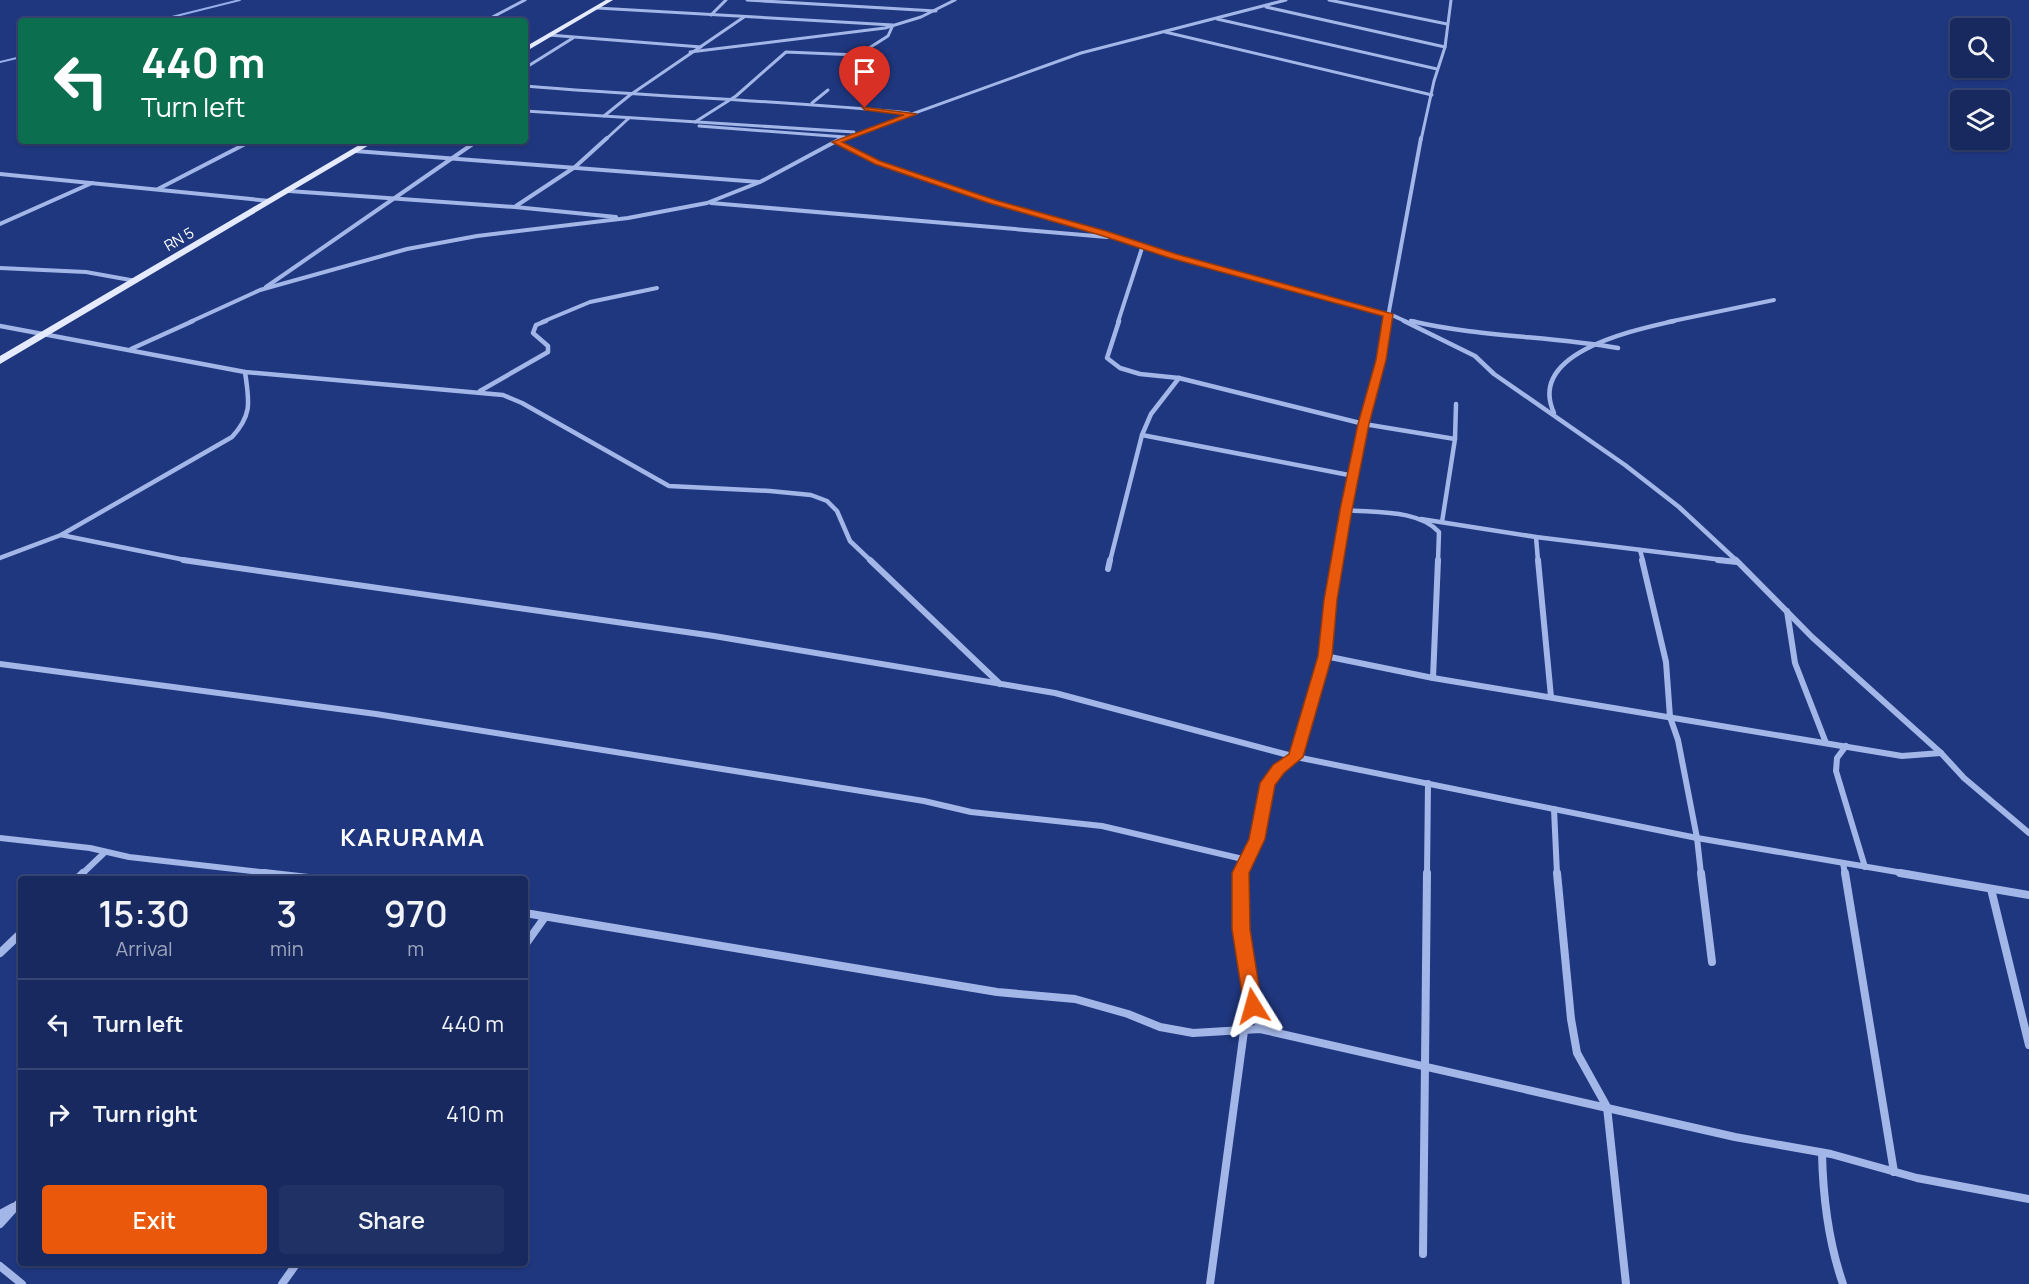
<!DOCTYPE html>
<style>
:root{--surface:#17295f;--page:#203165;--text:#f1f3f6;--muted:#9ea6bd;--line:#364574;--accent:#ea580c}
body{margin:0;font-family:Manrope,sans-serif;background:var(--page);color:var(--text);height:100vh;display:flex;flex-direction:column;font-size:22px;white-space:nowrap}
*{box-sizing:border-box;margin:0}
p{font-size:20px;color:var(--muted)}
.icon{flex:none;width:33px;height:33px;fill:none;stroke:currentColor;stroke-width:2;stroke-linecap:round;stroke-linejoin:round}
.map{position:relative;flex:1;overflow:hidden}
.details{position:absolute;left:18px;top:876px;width:510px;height:390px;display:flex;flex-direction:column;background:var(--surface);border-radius:6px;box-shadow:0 2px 4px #0004,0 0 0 2px var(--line)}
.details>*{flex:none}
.top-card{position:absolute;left:18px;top:18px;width:510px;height:126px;border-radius:6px;box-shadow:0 2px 4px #0004,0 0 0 2px var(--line);background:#0b6e4f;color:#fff;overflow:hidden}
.fabs{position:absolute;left:1950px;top:18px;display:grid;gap:12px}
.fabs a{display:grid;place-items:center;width:60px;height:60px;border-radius:6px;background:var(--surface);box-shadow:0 2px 4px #0004,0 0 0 2px var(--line);font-size:30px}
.pin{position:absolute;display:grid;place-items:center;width:51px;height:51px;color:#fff;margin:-62px -26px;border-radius:50% 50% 50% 0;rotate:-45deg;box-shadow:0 0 6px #0007}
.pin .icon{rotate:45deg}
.me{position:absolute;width:66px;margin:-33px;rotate:352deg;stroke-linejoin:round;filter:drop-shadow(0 0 4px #0008)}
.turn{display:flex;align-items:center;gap:21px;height:126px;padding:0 24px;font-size:27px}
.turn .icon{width:78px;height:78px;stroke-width:2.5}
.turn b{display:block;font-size:42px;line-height:51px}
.eta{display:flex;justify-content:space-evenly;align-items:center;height:102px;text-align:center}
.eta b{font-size:36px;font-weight:600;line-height:42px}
.cta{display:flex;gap:12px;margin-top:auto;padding:12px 24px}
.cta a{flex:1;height:69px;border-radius:6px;background:var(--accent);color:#fff;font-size:24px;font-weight:600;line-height:69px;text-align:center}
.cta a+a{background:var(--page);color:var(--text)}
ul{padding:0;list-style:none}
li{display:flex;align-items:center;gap:18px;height:90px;padding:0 24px;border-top:2px solid var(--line)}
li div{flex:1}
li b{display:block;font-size:22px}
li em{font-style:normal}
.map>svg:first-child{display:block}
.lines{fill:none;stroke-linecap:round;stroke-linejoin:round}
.stream{stroke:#96aeea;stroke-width:2}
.street-far4{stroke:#a3b6e8;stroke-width:3}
.street-far3{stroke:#a3b6e8;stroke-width:4}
.street-far2{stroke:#a3b6e8;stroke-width:4.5}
.street-far1{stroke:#a3b6e8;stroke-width:6}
.street{stroke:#a3b6e8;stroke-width:8}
.primary{fill:#e5eafe;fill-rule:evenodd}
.route{fill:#ea580c;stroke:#983908;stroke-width:1.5}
.labels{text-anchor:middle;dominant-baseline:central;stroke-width:4.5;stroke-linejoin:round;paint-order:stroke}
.far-street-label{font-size:15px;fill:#fff;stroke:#1f377f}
.district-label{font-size:24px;font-weight:bold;letter-spacing:1.5px;fill:#fff;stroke:#1f377f}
</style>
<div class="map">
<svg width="2029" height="1284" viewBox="0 0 2029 1284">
<rect width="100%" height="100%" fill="#1f377f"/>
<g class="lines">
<g class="stream">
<path d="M156,21L240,0"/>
<path d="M0,62L21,57"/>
</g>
<g class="street-far4">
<path d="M747,0L936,11"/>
<path d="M1329,0L1447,24"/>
<path d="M1266,7L1445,47"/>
<path d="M597,8L893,25L888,36L858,55L786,52L736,96L695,122"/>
<path d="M711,15L726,0"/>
<path d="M1217,19L1437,69"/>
<path d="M485,21L525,0"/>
<path d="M1165,32L1432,95"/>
<path d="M549,35L701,47"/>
<path d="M690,52L885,28L921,17L955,0"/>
<path d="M525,68L573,38"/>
<path d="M525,86C653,97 781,100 909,113"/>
<path d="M812,103L828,90"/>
<path d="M525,111L854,132"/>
<path d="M604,116L630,95L744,17"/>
<path d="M699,126L845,137"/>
<path d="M605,140L629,118"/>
<path d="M840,140L1081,53L1286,0"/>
<path d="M1421,140L1434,81L1445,47L1451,0"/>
</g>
<g class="street-far3">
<path d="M836,142L877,162L992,202L1119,238L1173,256L1390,315"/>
<path d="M355,151L759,182"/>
<path d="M0,174L270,201"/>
<path d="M158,189L251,141"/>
<path d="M289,191L515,207L616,217"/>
<path d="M711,203L1107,237"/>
<path d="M516,206L575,167L607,138"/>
<path d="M0,224L92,183"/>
<path d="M0,268L86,272L136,281"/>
<path d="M266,287L477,141"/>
<path d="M1394,316L1407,322"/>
<path d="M1411,321L1416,322"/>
<path d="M190,322L260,290L407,249L477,236L628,218L707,203L760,182L842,138"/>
<path d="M542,322L590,302L657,288"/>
<path d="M1118,322L1143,245"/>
<path d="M1387,322L1421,138"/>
<path d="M1668,322L1774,300"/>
</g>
<g class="street-far2">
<path d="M1119,321L1107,358L1120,368L1140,374L1179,378L1364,424L1455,439L1442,522"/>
<path d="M1404,321L1475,356L1494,374L1625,465L1679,507L1737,561"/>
<path d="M1411,321C1479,337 1549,336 1618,348"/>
<path d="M0,326L245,372L503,395L522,403L669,486L770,491L811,495L827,501L837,511L850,541L871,561"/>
<path d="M131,349L193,321"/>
<path d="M480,391L548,352V346L533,333L536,325L546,321"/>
<path d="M1554,413C1526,352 1635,330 1674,321"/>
<path d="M1142,435L1354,476"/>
<path d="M1455,439L1456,404"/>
<path d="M1346,510C1375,513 1418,509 1439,532L1438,561"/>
<path d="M1421,519L1536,537L1731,561"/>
<path d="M61,535L190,561"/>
<path d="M1536,537L1538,561"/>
<path d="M1640,550L1643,561"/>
<path d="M0,558L61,535L232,437C253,414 249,401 245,372"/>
<path d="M1110,561L1142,435L1151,414L1179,378"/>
<path d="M1337,561C1345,515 1353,470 1364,425C1372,390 1382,356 1388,321"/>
</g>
<g class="street-far1">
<path d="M183,560L714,636L1055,693L1296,757L1697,838L1909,874"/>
<path d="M870,560L1000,684"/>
<path d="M1538,560L1551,697"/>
<path d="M1642,560L1666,662L1670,717L1678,740L1697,838L1701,874"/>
<path d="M1718,560L1737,562"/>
<path d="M1736,560L1812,637L1941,753L1964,778L2029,833"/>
<path d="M1108,569L1110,560"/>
<path d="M1787,611L1795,663L1826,743"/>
<path d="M1325,656L1433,678L1902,756L1941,753"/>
<path d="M0,664L376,714L924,801L971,812L1102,826L1247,860"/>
<path d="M1433,678L1438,560"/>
<path d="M1846,746L1837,758L1836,771L1865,867"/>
<path d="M1554,809L1557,874"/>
<path d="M0,838L90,848L129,857L277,874"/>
<path d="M1843,863L1845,874"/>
<path d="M82,874L104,853"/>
<path d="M1240,874L1257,839L1268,783L1279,769L1296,757L1325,656L1338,560"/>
<path d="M1427,874L1428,783"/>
</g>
<g class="street">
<path d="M264,873L317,879"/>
<path d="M1240,873C1240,925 1245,978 1260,1029"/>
<path d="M1557,873L1571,1019L1577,1053L1607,1107L1626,1284"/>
<path d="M1701,873L1712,962"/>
<path d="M1845,873L1894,1172"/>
<path d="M1900,873L2029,895"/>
<path d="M77,879L83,873"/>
<path d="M1991,889L2029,1045"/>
<path d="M525,913L997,992L1075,999L1128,1014L1160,1027L1193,1033L1260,1029L1735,1137L1831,1154L1917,1178L2029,1199"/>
<path d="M525,945L545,917"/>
<path d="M0,953L21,933"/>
<path d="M1822,1153C1823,1198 1828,1241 1843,1284"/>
<path d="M0,1214L13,1207"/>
<path d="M0,1224L18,1204"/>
<path d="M1423,1254L1427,873"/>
<path d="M0,1266L22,1284"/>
<path d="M282,1284L297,1263"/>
<path d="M1210,1284L1244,1031"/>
</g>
<g class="primary">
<path d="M606,0H613L525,52V47Z"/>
<path d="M366,141H376L0,364V356Z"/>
</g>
</g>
<path class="route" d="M862,107L917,114L842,142L880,161L995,200L1106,231L1176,254L1393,314L1386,360L1369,424L1352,510L1337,600L1332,656L1303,757L1284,773L1275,785L1265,839L1249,873L1250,929L1262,1006L1259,1011L1253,1014L1247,1011L1244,1006L1232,929V873L1249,839L1260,783L1273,765L1289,754L1318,656L1324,600L1340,510L1358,424L1376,360L1383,316L1170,258L1100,235L989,203L875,164L832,142L904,115L865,110Z"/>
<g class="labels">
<g class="far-street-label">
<text transform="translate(179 239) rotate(-30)">RN 5</text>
</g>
<g class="district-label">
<text x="413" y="836">KARURAMA</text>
</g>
</g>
</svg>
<div class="fabs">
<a><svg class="icon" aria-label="search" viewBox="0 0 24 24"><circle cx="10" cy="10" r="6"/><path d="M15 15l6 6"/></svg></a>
<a><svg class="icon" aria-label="layers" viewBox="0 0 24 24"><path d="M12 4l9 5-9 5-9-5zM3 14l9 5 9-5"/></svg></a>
</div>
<div class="pin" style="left:865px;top:108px;background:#d93025"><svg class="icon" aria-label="arrive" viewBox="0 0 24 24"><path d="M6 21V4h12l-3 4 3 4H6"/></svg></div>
<svg class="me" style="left:1253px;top:1006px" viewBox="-20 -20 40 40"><path d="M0-17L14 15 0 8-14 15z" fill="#ea580c" stroke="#fff" stroke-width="4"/></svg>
<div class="top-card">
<div class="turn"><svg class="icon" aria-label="left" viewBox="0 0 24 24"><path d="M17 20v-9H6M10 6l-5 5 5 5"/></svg><div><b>440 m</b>Turn left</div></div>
</div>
<section class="details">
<div class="eta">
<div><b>15:30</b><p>Arrival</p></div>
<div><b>3</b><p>min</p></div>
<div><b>970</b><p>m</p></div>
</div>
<ul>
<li><svg class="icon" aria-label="left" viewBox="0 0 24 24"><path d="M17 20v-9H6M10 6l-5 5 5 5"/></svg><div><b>Turn left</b></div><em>440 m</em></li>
<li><svg class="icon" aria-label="right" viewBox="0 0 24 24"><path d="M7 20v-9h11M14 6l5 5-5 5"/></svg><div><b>Turn right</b></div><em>410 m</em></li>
</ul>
<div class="cta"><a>Exit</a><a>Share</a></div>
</section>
</div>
